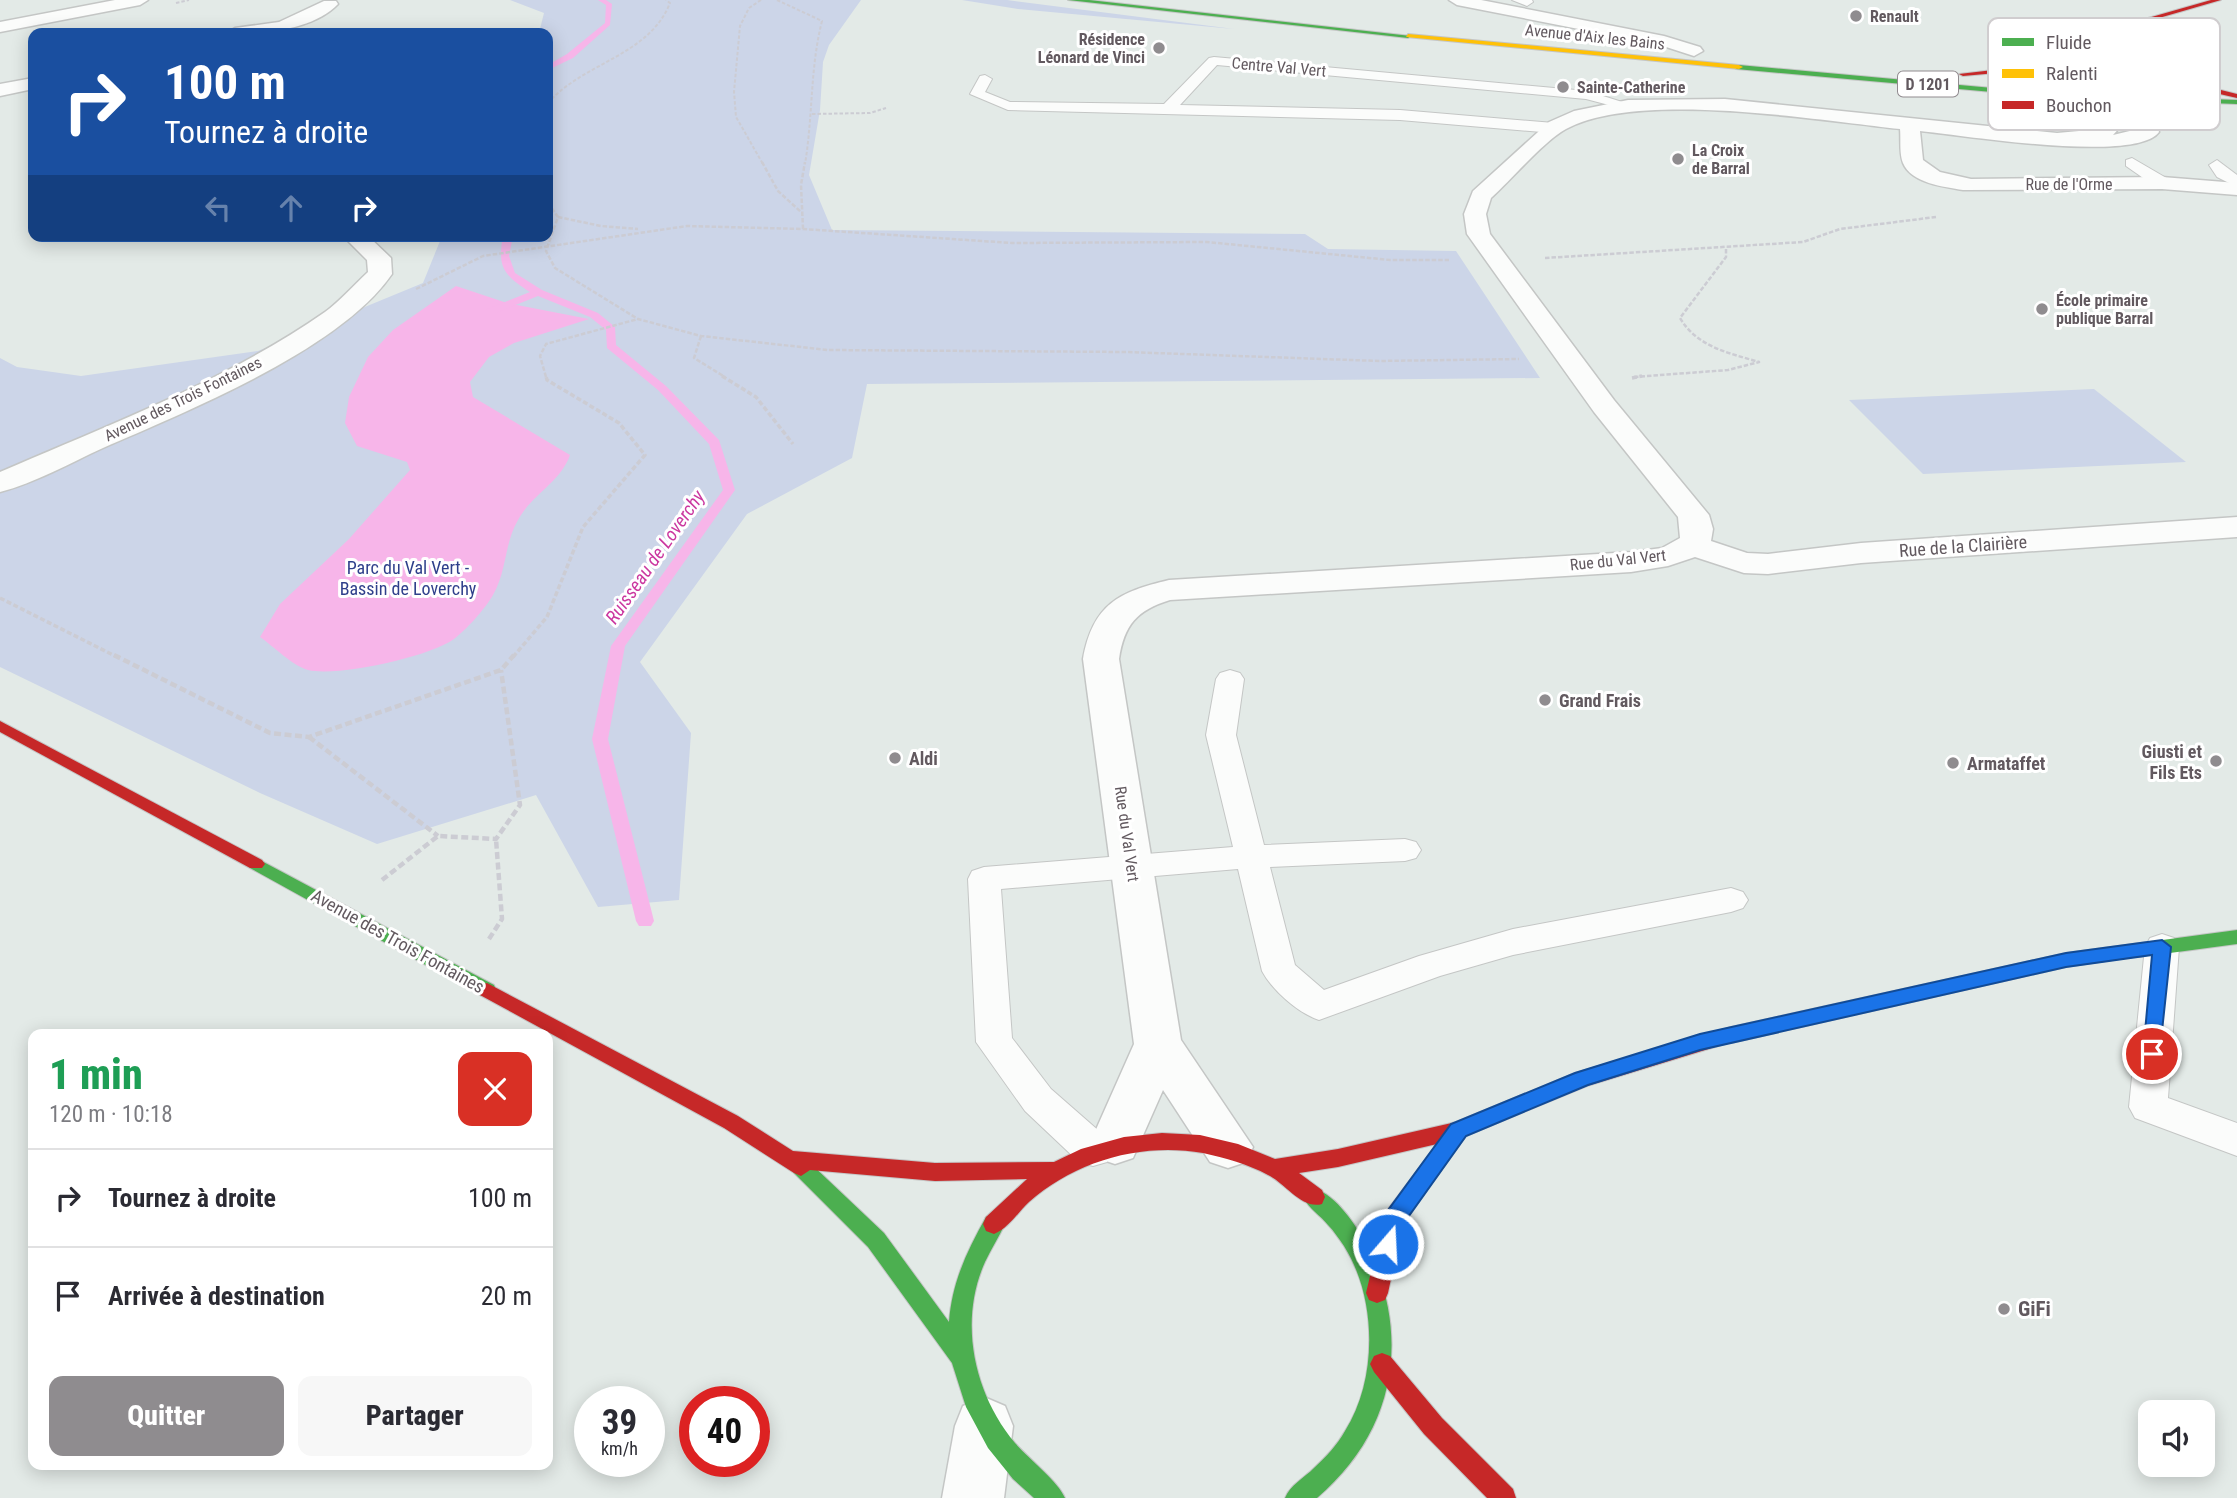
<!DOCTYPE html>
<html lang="fr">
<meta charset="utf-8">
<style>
:root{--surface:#fff;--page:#f7f7f7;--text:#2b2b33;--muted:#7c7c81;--line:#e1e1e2;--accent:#8f8c8f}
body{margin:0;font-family:"Roboto Condensed",sans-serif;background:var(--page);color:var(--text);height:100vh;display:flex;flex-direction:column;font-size:26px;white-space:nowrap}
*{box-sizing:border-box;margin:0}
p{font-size:23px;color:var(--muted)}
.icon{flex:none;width:38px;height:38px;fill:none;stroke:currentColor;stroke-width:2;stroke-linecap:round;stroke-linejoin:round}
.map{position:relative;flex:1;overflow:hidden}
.drawer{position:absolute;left:28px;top:1029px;width:525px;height:441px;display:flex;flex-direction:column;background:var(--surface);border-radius:14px;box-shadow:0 4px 18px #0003}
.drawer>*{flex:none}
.hud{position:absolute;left:28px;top:28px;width:525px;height:214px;border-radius:14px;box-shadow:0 4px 18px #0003;background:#1a4fa0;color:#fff;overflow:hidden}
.controls{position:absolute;left:2138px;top:1400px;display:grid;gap:14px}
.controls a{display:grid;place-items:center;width:77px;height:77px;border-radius:14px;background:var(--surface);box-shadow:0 4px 18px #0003;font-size:35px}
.speed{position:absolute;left:574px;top:1386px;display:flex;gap:14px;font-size:35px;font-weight:700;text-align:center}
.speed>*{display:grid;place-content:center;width:91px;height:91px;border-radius:50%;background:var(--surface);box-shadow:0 4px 18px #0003;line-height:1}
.speed small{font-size:18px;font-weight:400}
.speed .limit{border:10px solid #d22;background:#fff;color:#111}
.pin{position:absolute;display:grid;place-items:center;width:60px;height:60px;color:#fff;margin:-30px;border:4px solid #fff;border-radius:50%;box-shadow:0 2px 7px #0007}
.me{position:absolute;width:77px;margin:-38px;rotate:19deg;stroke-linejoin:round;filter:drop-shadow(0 0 5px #0008)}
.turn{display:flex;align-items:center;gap:24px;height:147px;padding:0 21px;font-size:32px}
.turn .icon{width:91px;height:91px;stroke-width:2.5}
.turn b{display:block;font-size:49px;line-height:60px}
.lanes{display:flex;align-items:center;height:66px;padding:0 21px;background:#0003;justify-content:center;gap:35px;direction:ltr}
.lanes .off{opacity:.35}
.round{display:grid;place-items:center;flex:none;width:74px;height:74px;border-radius:14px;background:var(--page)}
.head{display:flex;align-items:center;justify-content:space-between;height:119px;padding:0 21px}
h1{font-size:42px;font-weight:800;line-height:52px;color:#1e9e55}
.action{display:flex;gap:14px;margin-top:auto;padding:14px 21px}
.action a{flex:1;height:80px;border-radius:14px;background:var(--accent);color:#fff;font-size:28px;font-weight:800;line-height:80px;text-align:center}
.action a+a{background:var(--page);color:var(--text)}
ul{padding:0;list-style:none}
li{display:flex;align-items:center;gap:21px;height:98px;padding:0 21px;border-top:2px solid var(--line)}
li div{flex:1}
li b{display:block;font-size:26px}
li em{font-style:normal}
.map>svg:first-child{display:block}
.green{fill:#ccd5e8}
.water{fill:#f7b5e9}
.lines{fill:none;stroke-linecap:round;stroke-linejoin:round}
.stream{fill:#f7b5e9;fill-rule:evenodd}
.lane-casing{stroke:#c4c6c5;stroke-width:2}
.street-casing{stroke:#c4c6c5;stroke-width:3}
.fast-casing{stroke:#c5c6c6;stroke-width:2}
.slow-casing{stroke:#c5c6c6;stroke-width:2}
.jam-casing{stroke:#c5c6c6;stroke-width:2}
.path-far3{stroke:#ccccd3;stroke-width:2;stroke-dasharray:3.5 2;stroke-linecap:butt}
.path-far2{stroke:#ccccd3;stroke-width:2.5;stroke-dasharray:4.5 2;stroke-linecap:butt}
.path-far1{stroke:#ccccd3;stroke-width:3.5;stroke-dasharray:5 2.5;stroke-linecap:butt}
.path{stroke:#ccccd3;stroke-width:4.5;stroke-dasharray:7 3.5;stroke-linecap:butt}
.lane{fill:#fbfcfb;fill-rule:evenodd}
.street{fill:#fbfcfb;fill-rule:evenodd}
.fast{fill:#4caf50;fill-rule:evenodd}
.slow{fill:#ffc107;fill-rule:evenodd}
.jam{fill:#c62828;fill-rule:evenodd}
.route{fill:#1a73e8;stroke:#114b97;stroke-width:2}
.poi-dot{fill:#8f8c8f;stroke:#fff;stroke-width:2.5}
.labels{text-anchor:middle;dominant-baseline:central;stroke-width:6;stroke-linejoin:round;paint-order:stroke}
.far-poi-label{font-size:16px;font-weight:bold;fill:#62595f;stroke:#fff;text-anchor:start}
.far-street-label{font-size:16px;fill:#62595f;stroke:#fff}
.shield{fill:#fff;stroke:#918b8f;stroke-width:2}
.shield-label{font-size:16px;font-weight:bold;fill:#62595f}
.street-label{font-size:18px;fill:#62595f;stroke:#fff}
.park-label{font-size:18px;fill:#2f3f8b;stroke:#fff}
.poi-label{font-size:18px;font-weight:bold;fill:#62595f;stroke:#fff;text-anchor:start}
.water-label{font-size:19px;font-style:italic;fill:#cb38a0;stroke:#fff}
.near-poi-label{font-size:21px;font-weight:bold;fill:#62595f;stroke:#fff;text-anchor:start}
.key{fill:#fff;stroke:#d0cdcf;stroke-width:2}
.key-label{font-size:19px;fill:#62595f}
</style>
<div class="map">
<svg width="2237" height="1498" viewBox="0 0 2237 1498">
<rect width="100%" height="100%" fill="#e3eae7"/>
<g class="green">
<path d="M510,0H861L829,45L823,62L820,110L809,175L832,230L1305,234L1328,249L1456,251L1540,378L867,384L852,458L747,514L640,662L691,733L679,900L598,907L536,795L377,844L260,793L0,667V358L17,367L81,376L258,351L423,283L442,236H548V33H539L544,13Z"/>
<path d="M962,0H1007L1234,29L1018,9Z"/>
<path d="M2094,389L2186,462L1923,474L1849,400Z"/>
</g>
<path class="water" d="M456,286L507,303L589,319L514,343L489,357L470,382L473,397L570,455C560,483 533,493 518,520C504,544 507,571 493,595C485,609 466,630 454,639C429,657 338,677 308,670C293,666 273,646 260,637L280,604L349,539L410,470L407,462L357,446L345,423L349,397L368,357L393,330Z"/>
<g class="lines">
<g class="stream">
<path d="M598,0H606L612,4L610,25L573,58L548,70V65L567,54L605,23L606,5Z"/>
<path d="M503,236H513L509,256L515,273L542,290L598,313L615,327L616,345L666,386L719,440L735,490L625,646L608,739L654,921L651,926H639L636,921L592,739L611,646L723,490L709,444L658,390L607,348L606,330L590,317L538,296L493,314H485V310L530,292C504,275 497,268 503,236Z"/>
</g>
<defs>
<g id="lane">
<path d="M1512,0H1532L1533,2L1527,6Z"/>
<path d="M1214,57L1587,91L1635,106L1628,110L1586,99L1217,65L1180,105L1400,110L1554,123L1562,128L1554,133L1400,120L1008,110L970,94L980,76L985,75L992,79L985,92L1010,102L1164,104L1209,58Z"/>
<path d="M2132,158L2168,179V187H2156L2126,166V160Z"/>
<path d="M2217,160L2237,175V187L2217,177L2209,165Z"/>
<path d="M1230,670L1240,673L1244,679L1236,735L1264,845L1405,839L1416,842L1421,850L1416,858L1405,861L1270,867L1295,965L1324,990L1419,956L1513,929L1731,888L1743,892L1748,900L1743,908L1731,912L1513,955L1440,976L1319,1020C1298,1013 1272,990 1262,971L1238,869L1001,889L1012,1038L1051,1089L1107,1138L1113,1150L1107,1162L1093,1166L1079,1162L1025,1111L976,1042L968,879L972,871L984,867L1233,847L1206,735L1216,679L1220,673Z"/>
<path d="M2162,934L2174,938L2179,947L2168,1098L2237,1123V1156L2135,1118L2129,1107L2145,947L2150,938Z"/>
</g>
<g id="street">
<path d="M115,0H148L140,5L0,32V22Z"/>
<path d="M1449,0H1481L1664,36L1700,47L1703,51L1694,56L1660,45L1457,5Z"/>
<path d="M324,1H336L338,4C314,30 260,35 227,33L235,28L279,22Z"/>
<path d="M33,78V89L0,96V84Z"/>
<path d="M2117,91L2152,108L2159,132C2136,164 1961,135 1920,131L1923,160L1940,172L1971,179L2162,177L2237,183V195L2162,189L1963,190C1944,187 1911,183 1903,163C1899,153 1901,139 1900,129C1816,120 1638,90 1566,129C1544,141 1511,180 1491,198L1486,214L1490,234L1614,400L1709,515L1713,529L1711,541L1747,553L1768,554L1861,543L2237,517V537L1861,563L1768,574L1744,573L1695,557L1668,566L1631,572L1170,600C1137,610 1124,625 1119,659L1181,1040L1253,1147L1246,1162L1228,1168L1210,1162L1163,1090L1133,1158L1115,1164L1097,1158L1090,1143L1134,1044L1083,659C1093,604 1119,592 1169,580L1631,552L1662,548L1680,538L1678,517L1594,412L1467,234L1464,214L1473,191L1549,122L1574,111L1628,100L1725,99L2057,133L2090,130L2103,124L2093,109L2110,93ZM2119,105L2136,115L2138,129L2113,135L2124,123L2114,110Z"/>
<path d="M343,236H368L391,258L392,274C340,350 187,411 103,448C70,463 35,483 0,492V472C110,424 226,381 325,312C340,301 354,285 368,272L367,260Z"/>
<path d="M984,1397L1005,1406L1013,1426L1004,1498H942L955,1426L963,1406Z"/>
</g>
<g id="fast">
<path d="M1068,0H1089L1411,36L1408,38Z"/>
<path d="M1739,65L2047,93L2237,100V104L2047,97L1736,69Z"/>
<path d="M256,858L494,985L496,990L494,995L487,997L480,995L250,868L247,864L250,860Z"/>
<path d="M2237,930V944L2140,957L2134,955L2131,950L2134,945L2140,943Z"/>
<path d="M801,1158L808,1161L884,1233L949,1322C952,1282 967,1251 986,1217L994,1214L1002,1217L1005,1224C999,1237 991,1249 985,1262C958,1322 974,1394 1015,1443C1029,1459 1058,1481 1065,1498H1034L1013,1479L988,1448L966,1407L952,1363L868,1247L794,1173L791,1167L794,1161Z"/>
<path d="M1314,1188C1337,1196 1356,1225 1367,1246C1412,1337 1395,1432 1317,1498H1285C1290,1485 1304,1478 1314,1468C1326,1457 1337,1445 1345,1431C1378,1379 1377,1298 1344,1246C1339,1239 1334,1231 1328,1225C1320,1215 1309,1209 1303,1197L1306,1190Z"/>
</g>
<g id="slow">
<path d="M1408,34L1739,65L1743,67L1739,69L1406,37Z"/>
<path d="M2140,943L2146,945L2149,950L2146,955L2066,967L1731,1043L1724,1040L1721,1035L1724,1030L1731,1027L2066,953Z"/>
</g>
<g id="jam">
<path d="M2211,0H2221L2152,20L2080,57L2076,65L2079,73L2116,93L2129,78L2124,53L2129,44L2165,28L2167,31L2135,47L2132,53L2133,60L2169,77L2237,94V98L2163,81L2134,66L2137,78L2117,99L2073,76L2068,65L2071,60L2019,71L1963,76L1959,74L2019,67L2072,55L2148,18Z"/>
<path d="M0,721L262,860L265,864L262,868H250L0,732Z"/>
<path d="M487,983L738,1116L793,1151L935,1163L1054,1162L1081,1149L1124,1137L1162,1133L1200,1135L1238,1144L1275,1159L1338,1149L1456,1122L1575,1073L1731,1027L1738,1030L1741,1035L1738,1040L1587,1086L1466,1136L1403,1223L1388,1293L1385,1300L1377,1303L1369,1300L1366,1293L1385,1213L1437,1144L1338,1167L1299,1173L1322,1190L1325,1197L1322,1204C1302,1210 1285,1183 1268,1175C1248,1164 1225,1158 1203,1153C1142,1142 1075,1161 1029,1202C1018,1212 1009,1228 994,1234L986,1231L983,1224L986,1217L1027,1179L935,1181L810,1170L801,1176L794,1173L724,1128L480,995L478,990L480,985Z"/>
<path d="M1382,1353L1390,1356L1442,1418L1513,1489L1516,1498H1487L1424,1434L1374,1372L1370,1364L1374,1356Z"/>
</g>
</defs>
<use href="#lane" class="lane-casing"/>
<use href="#street" class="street-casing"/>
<use href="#fast" class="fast-casing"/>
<use href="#slow" class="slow-casing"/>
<use href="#jam" class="jam-casing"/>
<g class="path-far3">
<path d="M761,0L749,8L740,26L734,92L736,117L763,164"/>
<path d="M777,0L822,21C810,68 813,116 805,164"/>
<path d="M176,3L189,0"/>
<path d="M548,103C584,62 649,56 670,3L666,0"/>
<path d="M812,114L870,113L886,108"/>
</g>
<g class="path-far2">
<path d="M762,162L778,191L801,212"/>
<path d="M548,203L558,217L546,251L555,268L638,319L701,336L828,350L1127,352L1379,361L1519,359"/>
<path d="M558,217L601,226L638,229"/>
<path d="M803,229L801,185L805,162"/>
<path d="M1545,258L1803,242L1840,229L1936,217"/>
<path d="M416,289L483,256L687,226L803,229L1012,243L1207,242L1390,260H1449"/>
<path d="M701,336L694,358L725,377"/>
<path d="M546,377L540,356L546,344L638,319"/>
<path d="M1634,377L1728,370L1759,362C1729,353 1697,347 1680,318L1726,257V247"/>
</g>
<g class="path-far1">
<path d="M722,376L756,397L793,444"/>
<path d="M1632,378L1642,376"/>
<path d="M0,598L117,657"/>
<path d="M513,657L547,617L583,527L645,455L619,423L547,380L546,376"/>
</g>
<g class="path">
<path d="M114,655L270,733L309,737L501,670L514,655"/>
<path d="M309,737L438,836"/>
<path d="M382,880L438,836L496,839L520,805L501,670"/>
<path d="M489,939L502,919L496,839"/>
</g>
<use href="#lane" class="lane"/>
<use href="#street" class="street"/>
<use href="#fast" class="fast"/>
<use href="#slow" class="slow"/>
<use href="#jam" class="jam"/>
</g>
<path class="route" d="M2162,940L2171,947L2159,1059H2146L2143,1054L2152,955L2066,967L1700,1050L1588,1085L1466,1136L1404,1223L1396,1251L1388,1254L1380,1251L1377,1244L1386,1213L1451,1124L1575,1073L1700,1034L2066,953Z"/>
<g class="poi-dot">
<circle cx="1856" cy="16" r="7"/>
<circle cx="1159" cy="48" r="7"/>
<circle cx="1563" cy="87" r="7"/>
<circle cx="1678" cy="159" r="7"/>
<circle cx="2042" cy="309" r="7"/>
<circle cx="1545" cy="700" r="7"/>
<circle cx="895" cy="758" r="7"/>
<circle cx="2216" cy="761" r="7"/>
<circle cx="1953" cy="763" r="7"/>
<circle cx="2004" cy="1309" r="7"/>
</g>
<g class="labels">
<g class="far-poi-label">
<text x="1870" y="16">Renault</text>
<text x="1145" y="39" text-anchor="end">Résidence<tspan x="1145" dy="18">Léonard de Vinci</tspan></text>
<text x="1577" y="87">Sainte-Catherine</text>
<text x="1692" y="150">La Croix<tspan x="1692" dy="18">de Barral</tspan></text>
<text x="2056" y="300">École primaire<tspan x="2056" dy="18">publique Barral</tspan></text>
</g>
<g class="far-street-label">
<text transform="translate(1595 37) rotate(6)">Avenue d'Aix les Bains</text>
<text transform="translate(1279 67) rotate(5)">Centre Val Vert</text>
<text x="2069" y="184">Rue de l'Orme</text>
<text transform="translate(183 399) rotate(-26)">Avenue des Trois Fontaines</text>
<text transform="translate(1618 560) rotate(-6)">Rue du Val Vert</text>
<text transform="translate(1127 834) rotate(82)">Rue du Val Vert</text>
</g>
<rect class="shield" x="1898" y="71.5" width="60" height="25" rx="5"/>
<g class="shield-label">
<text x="1928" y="84">D 1201</text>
</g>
<g class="street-label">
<text transform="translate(1963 546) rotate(-4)">Rue de la Clairière</text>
<text transform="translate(398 941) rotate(29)">Avenue des Trois Fontaines</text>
</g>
<g class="park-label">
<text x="408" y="567">Parc du Val Vert -<tspan x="408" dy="21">Bassin de Loverchy</tspan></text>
</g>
<g class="poi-label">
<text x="1559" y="700">Grand Frais</text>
<text x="2202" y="751" text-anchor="end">Giusti et<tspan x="2202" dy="21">Fils Ets</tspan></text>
<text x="909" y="758">Aldi</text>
<text x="1967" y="763">Armataffet</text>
</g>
<g class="water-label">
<text transform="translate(655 557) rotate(-55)">Ruisseau de Loverchy</text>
</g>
<g class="near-poi-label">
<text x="2018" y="1309">GiFi</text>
</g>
</g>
<rect x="1988" y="18" width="232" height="112" rx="10" class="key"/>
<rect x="2002" y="38" width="32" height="8" fill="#4caf50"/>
<rect x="2002" y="69" width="32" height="9" fill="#ffc107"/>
<rect x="2002" y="101" width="32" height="8" fill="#c62828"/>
<g class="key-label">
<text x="2046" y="49">Fluide</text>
<text x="2046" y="80">Ralenti</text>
<text x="2046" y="112">Bouchon</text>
</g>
</svg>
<div class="controls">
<a><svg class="icon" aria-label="sound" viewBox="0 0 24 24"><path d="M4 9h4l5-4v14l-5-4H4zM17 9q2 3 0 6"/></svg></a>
</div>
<div class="speed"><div>39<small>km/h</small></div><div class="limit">40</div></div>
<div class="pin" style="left:2152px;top:1054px;background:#d93025"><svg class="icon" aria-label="arrive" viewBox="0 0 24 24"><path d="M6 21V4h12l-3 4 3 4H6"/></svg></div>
<svg class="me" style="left:1388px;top:1244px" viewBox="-20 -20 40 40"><circle r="17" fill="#1a73e8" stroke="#fff" stroke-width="3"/><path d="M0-11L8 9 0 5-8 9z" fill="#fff"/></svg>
<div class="hud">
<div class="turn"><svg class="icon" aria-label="right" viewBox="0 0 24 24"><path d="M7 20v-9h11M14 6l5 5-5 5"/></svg><div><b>100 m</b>Tournez à droite</div></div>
<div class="lanes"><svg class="icon off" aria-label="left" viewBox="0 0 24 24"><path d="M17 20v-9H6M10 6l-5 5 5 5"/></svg><svg class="icon off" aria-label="ahead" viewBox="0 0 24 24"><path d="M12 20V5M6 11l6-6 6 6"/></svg><svg class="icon" aria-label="right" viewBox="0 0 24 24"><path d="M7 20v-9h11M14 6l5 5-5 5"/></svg></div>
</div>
<section class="drawer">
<div class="head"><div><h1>1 min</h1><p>120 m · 10:18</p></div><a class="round" style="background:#d93025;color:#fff"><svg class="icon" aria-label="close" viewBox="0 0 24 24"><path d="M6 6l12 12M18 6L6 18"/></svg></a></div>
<ul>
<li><svg class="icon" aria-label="right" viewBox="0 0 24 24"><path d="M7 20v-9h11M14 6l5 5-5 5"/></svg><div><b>Tournez à droite</b></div><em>100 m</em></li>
<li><svg class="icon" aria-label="arrive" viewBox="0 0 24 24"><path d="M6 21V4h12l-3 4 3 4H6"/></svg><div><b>Arrivée à destination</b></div><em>20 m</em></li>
</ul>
<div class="action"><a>Quitter</a><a>Partager</a></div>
</section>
</div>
